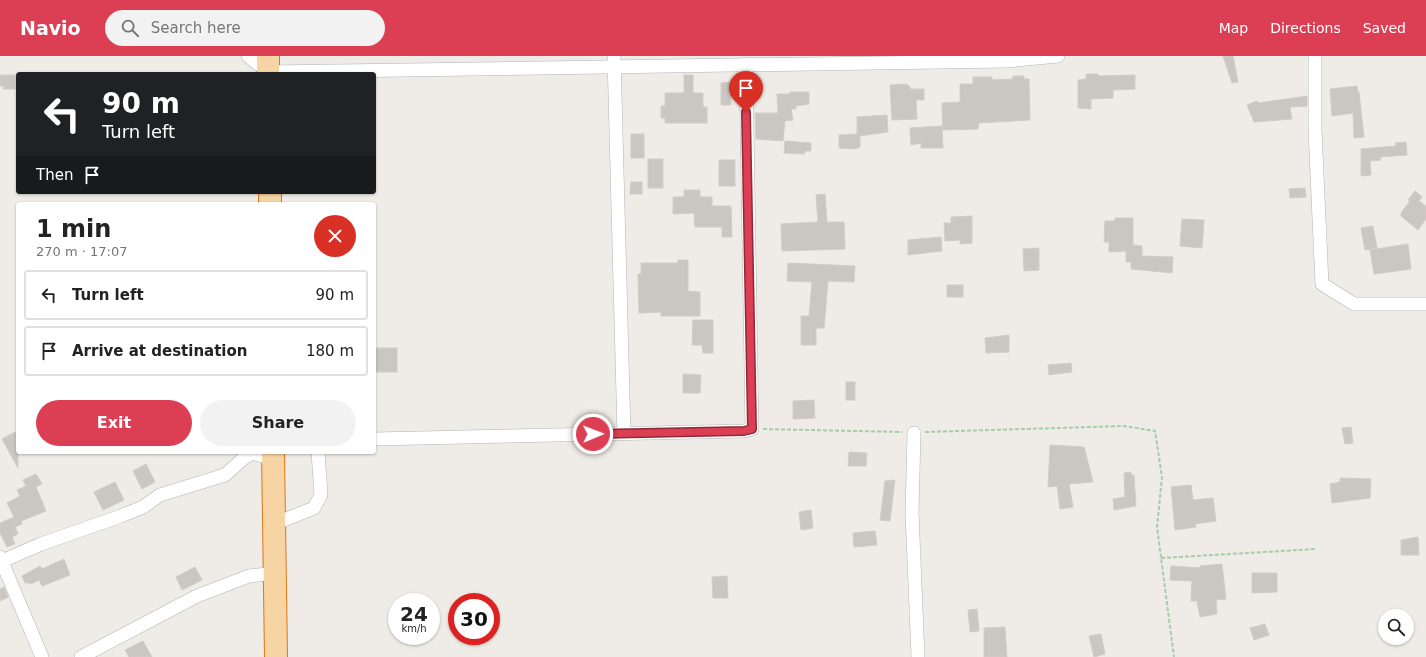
<!DOCTYPE html>
<meta charset="utf-8">
<style>
:root{--surface:#fff;--page:#f2f2f2;--text:#222;--muted:#767676;--line:#e0e0e0;--accent:#dc3f53}
body{margin:0;font-family:"DejaVu Sans",sans-serif;background:var(--page);color:var(--text);height:100vh;display:flex;flex-direction:column;font-size:15px;white-space:nowrap}
*{box-sizing:border-box;margin:0}
p{font-size:13px;color:var(--muted)}
.icon{flex:none;width:22px;height:22px;fill:none;stroke:currentColor;stroke-width:2;stroke-linecap:round;stroke-linejoin:round}
.map{position:relative;flex:1;overflow:hidden}
.details{position:absolute;left:16px;top:146px;width:360px;height:252px;display:flex;flex-direction:column;background:var(--surface);border-radius:4px;box-shadow:0 1px 3px #0004}
.details>*{flex:none}
.banner{position:absolute;left:16px;top:16px;width:360px;height:122px;border-radius:4px;box-shadow:0 1px 3px #0004;background:#202124;color:#fff;overflow:hidden}
.controls{position:absolute;left:1378px;top:553px;display:grid;gap:8px}
.controls a{display:grid;place-items:center;width:36px;height:36px;border-radius:50%;background:var(--surface);box-shadow:0 1px 3px #0004;font-size:20px}
.speed{position:absolute;left:388px;top:537px;display:flex;gap:8px;font-size:20px;font-weight:700;text-align:center}
.speed>*{display:grid;place-content:center;width:52px;height:52px;border-radius:50%;background:var(--surface);box-shadow:0 1px 3px #0004;line-height:1}
.speed small{font-size:10px;font-weight:400}
.speed .limit{border:6px solid #d22;background:#fff;color:#111}
.pin{position:absolute;display:grid;place-items:center;width:34px;height:34px;color:#fff;margin:-41px -17px;border-radius:50% 50% 50% 0;rotate:-45deg;box-shadow:0 0 4px #0007}
.pin .icon{rotate:45deg}
.me{position:absolute;width:44px;margin:-22px;rotate:89deg;stroke-linejoin:round;filter:drop-shadow(0 0 3px #0008)}
.turn{display:flex;align-items:center;gap:14px;height:84px;padding:0 20px;font-size:18px}
.turn .icon{width:52px;height:52px;stroke-width:2.5}
.turn b{display:block;font-size:28px;line-height:34px}
.then{display:flex;align-items:center;height:38px;padding:0 20px;background:#0003;gap:8px;font-size:15px}
.round{display:grid;place-items:center;flex:none;width:42px;height:42px;border-radius:21px;background:var(--page)}
.head{display:flex;align-items:center;justify-content:space-between;height:68px;padding:0 20px}
h1{font-size:24px;font-weight:700;line-height:30px}
.button{display:flex;gap:8px;margin-top:auto;padding:8px 20px}
.button a{flex:1;height:46px;border-radius:24px;background:var(--accent);color:#fff;font-size:16px;font-weight:700;line-height:46px;text-align:center}
.button a+a{background:var(--page);color:var(--text)}
ul{padding:0;list-style:none}
li{display:flex;align-items:center;gap:12px;height:50px;margin:0 8px 6px;padding:0 12px;border:2px solid var(--line);border-radius:4px}
li div{flex:1}
li b{display:block;font-size:15px}
li em{font-style:normal}
header{display:flex;align-items:center;gap:24px;box-sizing:border-box;height:56px;padding:0 20px;background:var(--accent);color:#fff}
header strong{font-size:19px}
nav{display:flex;gap:22px;margin-inline-start:auto;font-size:14px}
.search{width:280px;height:36px;background:var(--page);display:flex;align-items:center;gap:10px;box-sizing:border-box;padding:0 14px;border-radius:22px;color:var(--muted);font-size:15px}
.map>svg:first-child{display:block}
.building{fill:#cac6c2;stroke:#d3ccc5}
.lines{fill:none;stroke-linecap:round;stroke-linejoin:round}
.minor-casing{stroke:#b1b5b7;stroke-width:14}
.trunk-casing{stroke:#e27612;stroke-width:24}
.path{stroke:#a4cea7;stroke-width:2;stroke-dasharray:4 2;stroke-linecap:butt}
.minor{stroke:#fff;stroke-width:13}
.trunk{stroke:#f7d4a4;stroke-width:22}
.route-casing{stroke:#8f2936;stroke-width:10}
.route{stroke:#dc3f53;stroke-width:7}
</style>
<header>
<strong>Navio</strong>
<div class="search"><svg class="icon" aria-label="search" viewBox="0 0 24 24"><circle cx="10" cy="10" r="6"/><path d="M15 15l6 6"/></svg>Search here</div>
<nav><a>Map</a><a>Directions</a><a>Saved</a></nav>
</header>
<div class="map">
<svg width="1426" height="601" viewBox="0 0 1426 601">
<rect width="100%" height="100%" fill="#efebe6"/>
<g class="building">
<path d="M1223,0H1233L1238,26L1232,27Z"/>
<path d="M1086,18H1098V20L1135,19V33L1113,34V42L1091,43V53L1078,52V24L1086,23Z"/>
<path d="M0,19H15V33H3L4,30H0Z"/>
<path d="M684,19H693V37H703V51H707V67H665V62H661V50H665V37H684Z"/>
<path d="M1013,20H1024V23H1029L1030,64L979,67L978,73L943,74L942,47L960,46V28H973V21H992V24L1013,23Z"/>
<path d="M730,26L731,49H721V27Z"/>
<path d="M907,28V30H910V33H924V44H916L917,63L892,64L890,29Z"/>
<path d="M1357,30L1358,36H1359L1364,81L1354,82L1353,57L1332,60L1330,33Z"/>
<path d="M790,36H809V48L796,50V53H791L793,64L785,65L783,85L756,83L755,57H778L777,38H790Z"/>
<path d="M1307,40V50L1290,51L1292,63L1254,66L1247,49L1257,45L1258,47Z"/>
<path d="M887,59L888,76L860,80V91L856,93L839,92V79L857,78V61Z"/>
<path d="M942,70L943,92H921V87L911,89L910,72Z"/>
<rect x="631" y="78" width="13" height="24"/>
<path d="M785,85L811,87V95H805L804,98L784,97Z"/>
<path d="M1406,86L1407,99L1380,101L1381,104L1370,105L1371,119L1361,120V93L1396,90L1395,87Z"/>
<rect x="648" y="103" width="15" height="29"/>
<rect x="719" y="104" width="16" height="26"/>
<path d="M631,126H642V138H630Z"/>
<path d="M1305,132L1306,141L1290,142L1289,133Z"/>
<path d="M684,134H700V141H712V150H731L732,181H722V171H695L694,157L673,158V141H684Z"/>
<path d="M1415,135L1422,141L1419,145L1426,150V163L1418,174L1401,160V157L1410,145L1408,144Z"/>
<path d="M825,138L827,166H844L845,193L782,195L781,168L818,166L816,139Z"/>
<path d="M972,160V187L960,188V184L945,185L944,167H951V161Z"/>
<path d="M1115,162H1133V189L1142,190V200L1173,201L1172,217L1131,213V206H1126V195L1109,196V186H1104L1105,165H1115Z"/>
<path d="M1182,163L1204,164L1202,192L1180,190Z"/>
<path d="M1373,170L1377,192L1365,194L1361,172Z"/>
<path d="M941,181L942,195L908,199V184Z"/>
<path d="M1408,188L1411,213L1374,218L1370,194Z"/>
<path d="M1039,192V214L1024,215L1023,193Z"/>
<path d="M678,204H688V235L700,236V260H661V256L639,257L638,218H641V207H678Z"/>
<path d="M788,207L855,210L854,226L828,225L824,272H816V289H801V260H809L812,226L787,225Z"/>
<rect x="947" y="229" width="16" height="12"/>
<path d="M693,264H713V297H703L702,289H692Z"/>
<path d="M1009,279V296L986,297L985,282Z"/>
<rect x="374" y="292" width="23" height="24"/>
<path d="M1071,307L1072,316L1049,319L1048,309Z"/>
<path d="M683,318L701,319L700,337H683Z"/>
<rect x="846" y="326" width="9" height="18"/>
<path d="M814,344L815,362L793,363V345Z"/>
<path d="M1351,371L1353,387L1345,388L1342,372Z"/>
<path d="M15,376L18,382V412L2,383Z"/>
<path d="M1050,389L1084,391L1093,426L1069,428L1073,451L1060,453L1057,430L1048,431Z"/>
<path d="M849,396L867,397L866,410H848Z"/>
<path d="M146,408L155,426L142,433L133,415Z"/>
<path d="M1131,416V419H1134L1136,450L1114,454L1113,443L1125,441L1124,417Z"/>
<path d="M36,418L42,428L36,431L46,455L21,465L22,468L15,471L18,478L12,481L15,488L7,491L0,477V467L14,461L7,447L20,440L17,434L26,430L23,424Z"/>
<path d="M1340,422L1371,423L1370,442L1332,447L1330,428L1340,426Z"/>
<path d="M895,424L890,465L880,464L885,425Z"/>
<path d="M115,426L124,444L103,454L94,436Z"/>
<path d="M1191,429L1193,444L1213,442L1216,465L1195,468L1196,471L1175,474L1171,431Z"/>
<path d="M811,454L813,472L801,474L799,456Z"/>
<path d="M875,475L877,489L854,491L853,477Z"/>
<path d="M1418,481L1419,499H1401V484Z"/>
<path d="M64,503L70,519L42,530L39,524L31,528L30,527H25L22,520L40,510L42,513Z"/>
<path d="M1222,508L1226,543L1216,544L1217,558L1200,561L1197,545H1191L1192,525L1170,524L1171,510L1200,512V510Z"/>
<path d="M195,511L202,524L182,534L176,521Z"/>
<path d="M1252,517H1277V536L1252,537Z"/>
<path d="M727,520L728,542H713L712,521Z"/>
<path d="M4,531L8,541L0,545V533Z"/>
<path d="M977,553L979,575L970,576L968,554Z"/>
<path d="M1265,568L1269,579L1254,584L1250,572Z"/>
<path d="M1005,571L1007,601H984V572Z"/>
<path d="M1101,578L1105,598L1094,601L1089,580Z"/>
<path d="M143,585L152,601H129L125,594Z"/>
</g>
<g class="lines">
<defs>
<g id="minor">
<path d="M248,0L268,16L1006,5L1058,0"/>
<path d="M614,0L624,378"/>
<path d="M1315,0V74L1322,228L1354,248H1426"/>
<path d="M914,377L912,457L918,601"/>
<path d="M374,383L744,375L752,373L746,8"/>
<path d="M274,468L314,452L321,439L318,396"/>
<path d="M0,501L42,601"/>
<path d="M0,506L41,488L121,460L143,451L160,439L225,419L244,402L252,397L273,403"/>
<path d="M81,601L197,540L249,520L275,517"/>
</g>
<g id="trunk">
<path d="M268,18V0"/>
<path d="M270,136V148"/>
<path d="M273,396L276,601"/>
</g>
</defs>
<use href="#minor" class="minor-casing"/>
<use href="#trunk" class="trunk-casing"/>
<g class="path">
<path d="M763,373L902,376"/>
<path d="M925,376L1124,370L1155,375L1162,421L1157,471L1174,601"/>
<path d="M1161,502L1316,493"/>
</g>
<use href="#minor" class="minor"/>
<use href="#trunk" class="trunk"/>
</g>
<g class="lines">
<defs>
<path id="route" d="M593,378L744,375L752,373L746,56"/>
</defs>
<use href="#route" class="route-casing"/>
<use href="#route" class="route"/>
</g>
</svg>
<div class="controls">
<a><svg class="icon" aria-label="search" viewBox="0 0 24 24"><circle cx="10" cy="10" r="6"/><path d="M15 15l6 6"/></svg></a>
</div>
<div class="speed"><div>24<small>km/h</small></div><div class="limit">30</div></div>
<div class="pin" style="left:746px;top:56px;background:#d93025"><svg class="icon" aria-label="arrive" viewBox="0 0 24 24"><path d="M6 21V4h12l-3 4 3 4H6"/></svg></div>
<svg class="me" style="left:593px;top:378px" viewBox="-20 -20 40 40"><circle r="17" fill="#dc3f53" stroke="#fff" stroke-width="3"/><path d="M0-11L8 9 0 5-8 9z" fill="#fff"/></svg>
<div class="banner">
<div class="turn"><svg class="icon" aria-label="left" viewBox="0 0 24 24"><path d="M17 20v-9H6M10 6l-5 5 5 5"/></svg><div><b>90 m</b>Turn left</div></div>
<div class="then">Then<svg class="icon" aria-label="arrive" viewBox="0 0 24 24"><path d="M6 21V4h12l-3 4 3 4H6"/></svg></div>
</div>
<section class="details">
<div class="head"><div><h1>1 min</h1><p>270 m · 17:07</p></div><a class="round" style="background:#d93025;color:#fff"><svg class="icon" aria-label="close" viewBox="0 0 24 24"><path d="M6 6l12 12M18 6L6 18"/></svg></a></div>
<ul>
<li><svg class="icon" aria-label="left" viewBox="0 0 24 24"><path d="M17 20v-9H6M10 6l-5 5 5 5"/></svg><div><b>Turn left</b></div><em>90 m</em></li>
<li><svg class="icon" aria-label="arrive" viewBox="0 0 24 24"><path d="M6 21V4h12l-3 4 3 4H6"/></svg><div><b>Arrive at destination</b></div><em>180 m</em></li>
</ul>
<div class="button"><a>Exit</a><a>Share</a></div>
</section>
</div>
